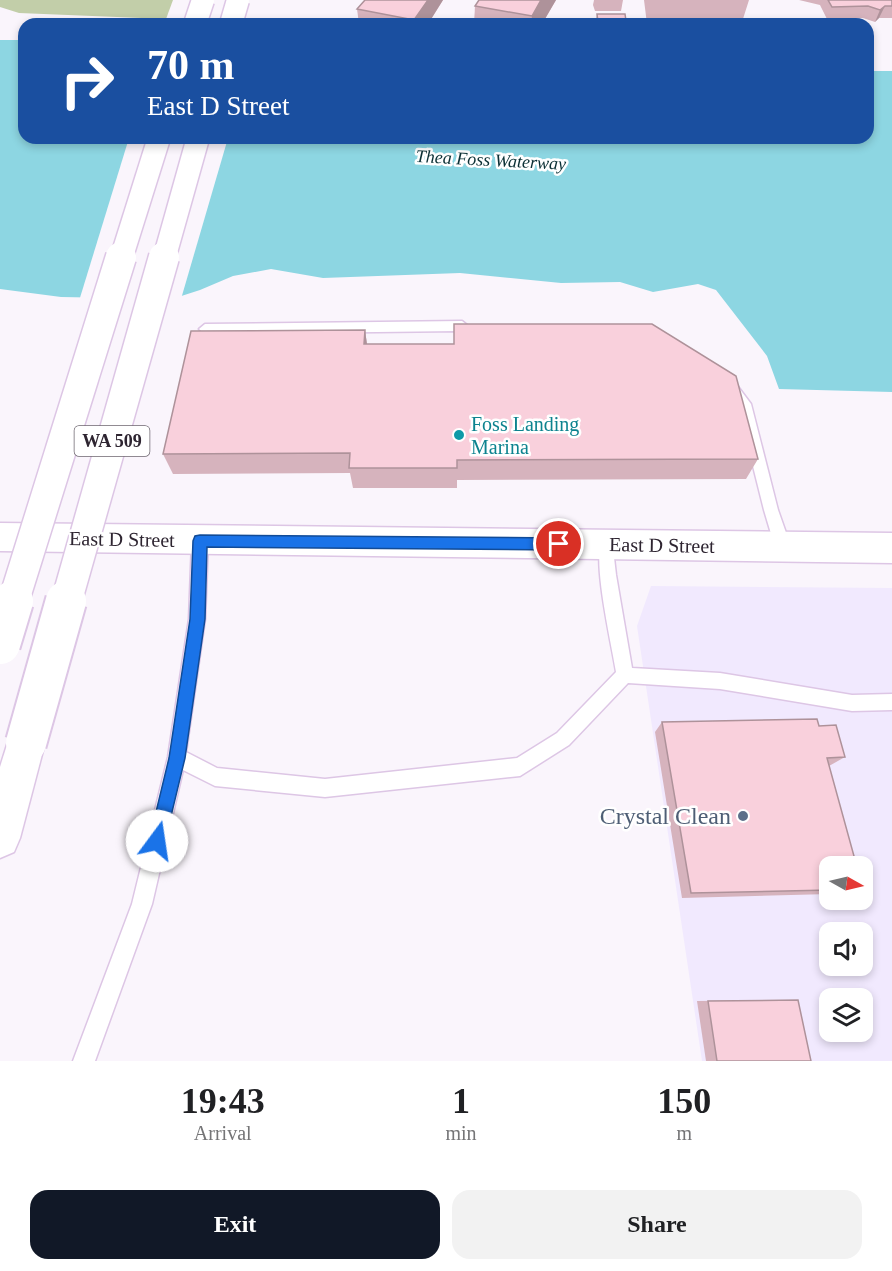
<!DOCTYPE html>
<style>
:root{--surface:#fff;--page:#f2f2f2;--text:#202124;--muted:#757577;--accent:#111827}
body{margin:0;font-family:"Times New Roman",serif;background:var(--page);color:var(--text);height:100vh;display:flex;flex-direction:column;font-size:22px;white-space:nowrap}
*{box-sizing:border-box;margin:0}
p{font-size:20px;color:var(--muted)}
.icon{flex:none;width:33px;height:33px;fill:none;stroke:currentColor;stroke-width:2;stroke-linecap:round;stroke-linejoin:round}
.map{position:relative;height:1061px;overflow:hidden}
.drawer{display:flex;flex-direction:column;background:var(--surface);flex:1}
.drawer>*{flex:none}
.hud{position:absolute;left:18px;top:18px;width:856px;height:126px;border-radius:18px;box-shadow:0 3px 9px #0003;background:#1a4fa0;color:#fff;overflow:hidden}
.needle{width:39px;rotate:98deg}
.fabs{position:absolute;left:819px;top:856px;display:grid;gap:12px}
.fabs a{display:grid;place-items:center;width:54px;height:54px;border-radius:12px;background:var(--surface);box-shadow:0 3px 9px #0003;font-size:30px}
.pin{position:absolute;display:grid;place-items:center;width:51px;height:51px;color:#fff;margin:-26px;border:3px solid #fff;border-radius:50%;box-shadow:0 2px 6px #0007}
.me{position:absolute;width:66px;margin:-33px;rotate:14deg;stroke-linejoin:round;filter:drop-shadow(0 0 4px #0008)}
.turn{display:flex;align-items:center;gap:21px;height:126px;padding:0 30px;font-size:27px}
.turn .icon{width:78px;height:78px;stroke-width:2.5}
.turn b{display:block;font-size:42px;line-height:51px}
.eta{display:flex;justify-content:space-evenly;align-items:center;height:102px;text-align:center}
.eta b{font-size:36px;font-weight:600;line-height:42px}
.cta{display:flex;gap:12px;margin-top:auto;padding:12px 30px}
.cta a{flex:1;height:69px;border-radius:18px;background:var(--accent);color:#fff;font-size:24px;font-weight:600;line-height:69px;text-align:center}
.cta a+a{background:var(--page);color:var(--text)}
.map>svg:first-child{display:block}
.industrial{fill:#f1e9fe;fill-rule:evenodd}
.green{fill:#c2cea9}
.water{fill:#8dd6e2}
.pier{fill:#faf5fc}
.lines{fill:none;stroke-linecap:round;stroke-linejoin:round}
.service-casing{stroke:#ddc6e5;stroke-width:3}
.tertiary-casing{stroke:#ddc6e5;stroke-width:3}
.trunk-casing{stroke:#ddc6e5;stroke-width:3}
.service{fill:#fff;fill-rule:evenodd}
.tertiary{fill:#fff;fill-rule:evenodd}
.trunk{fill:#fff;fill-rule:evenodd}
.trunk-bridge-far2-casing{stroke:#ddc6e5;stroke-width:25;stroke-linecap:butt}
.trunk-bridge-far1-casing{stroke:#ddc6e5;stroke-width:33;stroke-linecap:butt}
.trunk-bridge-casing{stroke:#ddc6e5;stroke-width:44;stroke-linecap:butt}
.trunk-bridge-far2{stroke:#fff;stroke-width:22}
.trunk-bridge-far1{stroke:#fff;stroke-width:30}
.trunk-bridge{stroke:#fff;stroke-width:40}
.wall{fill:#d6b3bd}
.shaded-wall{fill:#ae929a}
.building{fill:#f9d0dc;stroke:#ae929a;stroke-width:1.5}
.route{fill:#1a73e8;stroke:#114b97;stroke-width:1.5}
.culture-dot{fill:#0f9aa8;stroke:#fff;stroke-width:2}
.service-dot{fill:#5c6f8a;stroke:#fff;stroke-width:2}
.labels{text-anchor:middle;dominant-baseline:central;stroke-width:5;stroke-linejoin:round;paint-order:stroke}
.far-water-label{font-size:18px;font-style:italic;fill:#0b3035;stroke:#fff}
.shield{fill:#fff;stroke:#6d666f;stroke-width:1.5}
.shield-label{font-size:18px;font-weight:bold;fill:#2e2531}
.culture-label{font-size:20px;fill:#0d838f;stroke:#fff;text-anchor:start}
.street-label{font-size:20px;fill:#2e2531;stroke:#fff}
.near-service-label{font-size:24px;fill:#4e5e75;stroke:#fff;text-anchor:end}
</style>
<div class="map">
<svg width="892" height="1061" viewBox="0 0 892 1061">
<rect width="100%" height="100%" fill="#faf5fc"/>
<path class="industrial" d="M651,586L892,588V1061H702L637,626ZM830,867H862V900H830ZM830,933H862V966H830ZM830,999H862V1032H830Z"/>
<path class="green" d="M0,0H173L166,19L19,13L0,7Z"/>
<path class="water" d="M0,40H24V138H868L869,71H892V392L779,389L767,356L716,290L698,284L653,292L620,282L561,283L460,273L323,278L271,269L233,276L200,290L172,299L61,297L0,289Z"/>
<path class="pier" d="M129,138H228L181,299L172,302L79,301Z"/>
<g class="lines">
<defs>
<g id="service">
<path d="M462,321L477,333L476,336H466L459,331L205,334L199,329L205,324Z"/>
<path d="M731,383L736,384L751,404L778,510L791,547L788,552L783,554L778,552L775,547L764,510L738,406L724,388Z"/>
<path d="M200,534L205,536L208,541L205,619L186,752L217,768L325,779L517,758L557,733L616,672C612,646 592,561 602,540L607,538L612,540L616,575L632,668L720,673L852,695L892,694V710L852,711L720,689L628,683L569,745L520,776L325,797L215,786L183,770L152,904L95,1061H73L132,904L168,757L189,619L192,541L195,536Z"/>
</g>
<path id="tertiary" d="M0,523L892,533V563L0,551Z"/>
<path id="trunk" d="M26,724L40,729L45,743L20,838L14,852L0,858V767L12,729Z"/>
</defs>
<use href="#service" class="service-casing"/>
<use href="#tertiary" class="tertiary-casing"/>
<use href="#trunk" class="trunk-casing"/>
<use href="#service" class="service"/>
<use href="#tertiary" class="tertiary"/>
<use href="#trunk" class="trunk"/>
<defs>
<g id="trunk-bridge-far2">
<path d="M195,24L203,0"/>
<path d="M231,24L238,0"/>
<path d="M121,259L159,138"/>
<path d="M164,259L198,138"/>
</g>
<g id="trunk-bridge-far1">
<path d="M13,603L121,257"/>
<path d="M66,603L164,257"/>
</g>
<g id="trunk-bridge">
<path d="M0,644L13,601"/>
<path d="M26,743L66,601"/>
</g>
</defs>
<use href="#trunk-bridge-far2" class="trunk-bridge-far2-casing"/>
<use href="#trunk-bridge-far1" class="trunk-bridge-far1-casing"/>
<use href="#trunk-bridge" class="trunk-bridge-casing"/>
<use href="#trunk-bridge-far2" class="trunk-bridge-far2"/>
<use href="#trunk-bridge-far1" class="trunk-bridge-far1"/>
<use href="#trunk-bridge" class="trunk-bridge"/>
</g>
<g class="wall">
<path d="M365,0H443L428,24H359L357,9Z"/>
<path d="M556,0L542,24H474L475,6Z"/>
<path d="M594,0H623L621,11H595L593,5Z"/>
<path d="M644,0H749L742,22L738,23V24H647Z"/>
<path d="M799,0H892V18H879L875,22L863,18L827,19L820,5Z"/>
<path d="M597,14L626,21V24H597L596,20Z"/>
<path d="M365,330L367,344L758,459L746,479L457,480V488H353L350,473L173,474L163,454Z"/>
<path d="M662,722L819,726L845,757L829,766L830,894L682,898L655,732Z"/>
<path d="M798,1000L811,1061H706L697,1001Z"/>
</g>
<g class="shaded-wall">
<path d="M422,0H443L428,24H414V20Z"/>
<path d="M541,0H556L542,24H531L532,16Z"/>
<path d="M885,6L879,18L875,22L880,10Z"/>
<path d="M365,330L368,352L364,344Z"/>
</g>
<g class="building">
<path d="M365,0H428L414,20L357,9Z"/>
<path d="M479,0H541L532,16L475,6Z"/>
<path d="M828,0H892V6H885L880,10L868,6L832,7Z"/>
<path d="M597,14H625L626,21L598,22Z"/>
<path d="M454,324H652L736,376L758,459L457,460V468H349L350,453L163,454L191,331L365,330L364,344H454Z"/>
<path d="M817,719L819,726L836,725L845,757L827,758L857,867H830V890L691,893L662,722Z"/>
<path d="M798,1000L811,1061H717L708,1001Z"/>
</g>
<path class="route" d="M200,535L559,538L564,540L566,544L564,548L559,550L207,547L205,619L185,758L165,841L163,847L157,849L151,847L149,841L169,758L190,619L193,541L195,536Z"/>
<circle class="culture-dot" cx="459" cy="435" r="6"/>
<circle class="service-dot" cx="743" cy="816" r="6"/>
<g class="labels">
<g class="far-water-label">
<text transform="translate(491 160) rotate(3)">Thea Foss Waterway</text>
</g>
<rect class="shield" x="74.5" y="426" width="75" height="30" rx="4.5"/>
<g class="shield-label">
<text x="112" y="441">WA 509</text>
</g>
<g class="culture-label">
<text x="471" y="424">Foss Landing<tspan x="471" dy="23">Marina</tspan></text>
</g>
<g class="street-label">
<text transform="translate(122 539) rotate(1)">East D Street</text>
<text transform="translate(662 545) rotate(1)">East D Street</text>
</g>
<g class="near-service-label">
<text x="731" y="816">Crystal Clean</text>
</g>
</g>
</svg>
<div class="fabs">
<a><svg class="needle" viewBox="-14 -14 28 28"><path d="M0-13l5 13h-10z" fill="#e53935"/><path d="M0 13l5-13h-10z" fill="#757577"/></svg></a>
<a><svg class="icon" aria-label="sound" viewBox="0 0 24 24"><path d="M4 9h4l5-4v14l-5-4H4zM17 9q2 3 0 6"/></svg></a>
<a><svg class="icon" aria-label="layers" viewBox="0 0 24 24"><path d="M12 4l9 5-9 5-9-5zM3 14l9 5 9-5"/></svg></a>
</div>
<div class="pin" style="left:559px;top:544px;background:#d93025"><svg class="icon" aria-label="arrive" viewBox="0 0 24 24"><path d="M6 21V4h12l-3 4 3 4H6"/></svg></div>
<svg class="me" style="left:157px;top:841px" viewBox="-20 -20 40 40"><circle r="19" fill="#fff"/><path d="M0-13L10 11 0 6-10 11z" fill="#1a73e8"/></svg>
<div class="hud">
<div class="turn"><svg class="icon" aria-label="right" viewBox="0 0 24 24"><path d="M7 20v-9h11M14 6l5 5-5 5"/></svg><div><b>70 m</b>East D Street</div></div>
</div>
</div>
<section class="drawer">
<div class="eta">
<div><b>19:43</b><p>Arrival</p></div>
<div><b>1</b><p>min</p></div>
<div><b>150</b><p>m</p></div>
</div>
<div class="cta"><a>Exit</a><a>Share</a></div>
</section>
